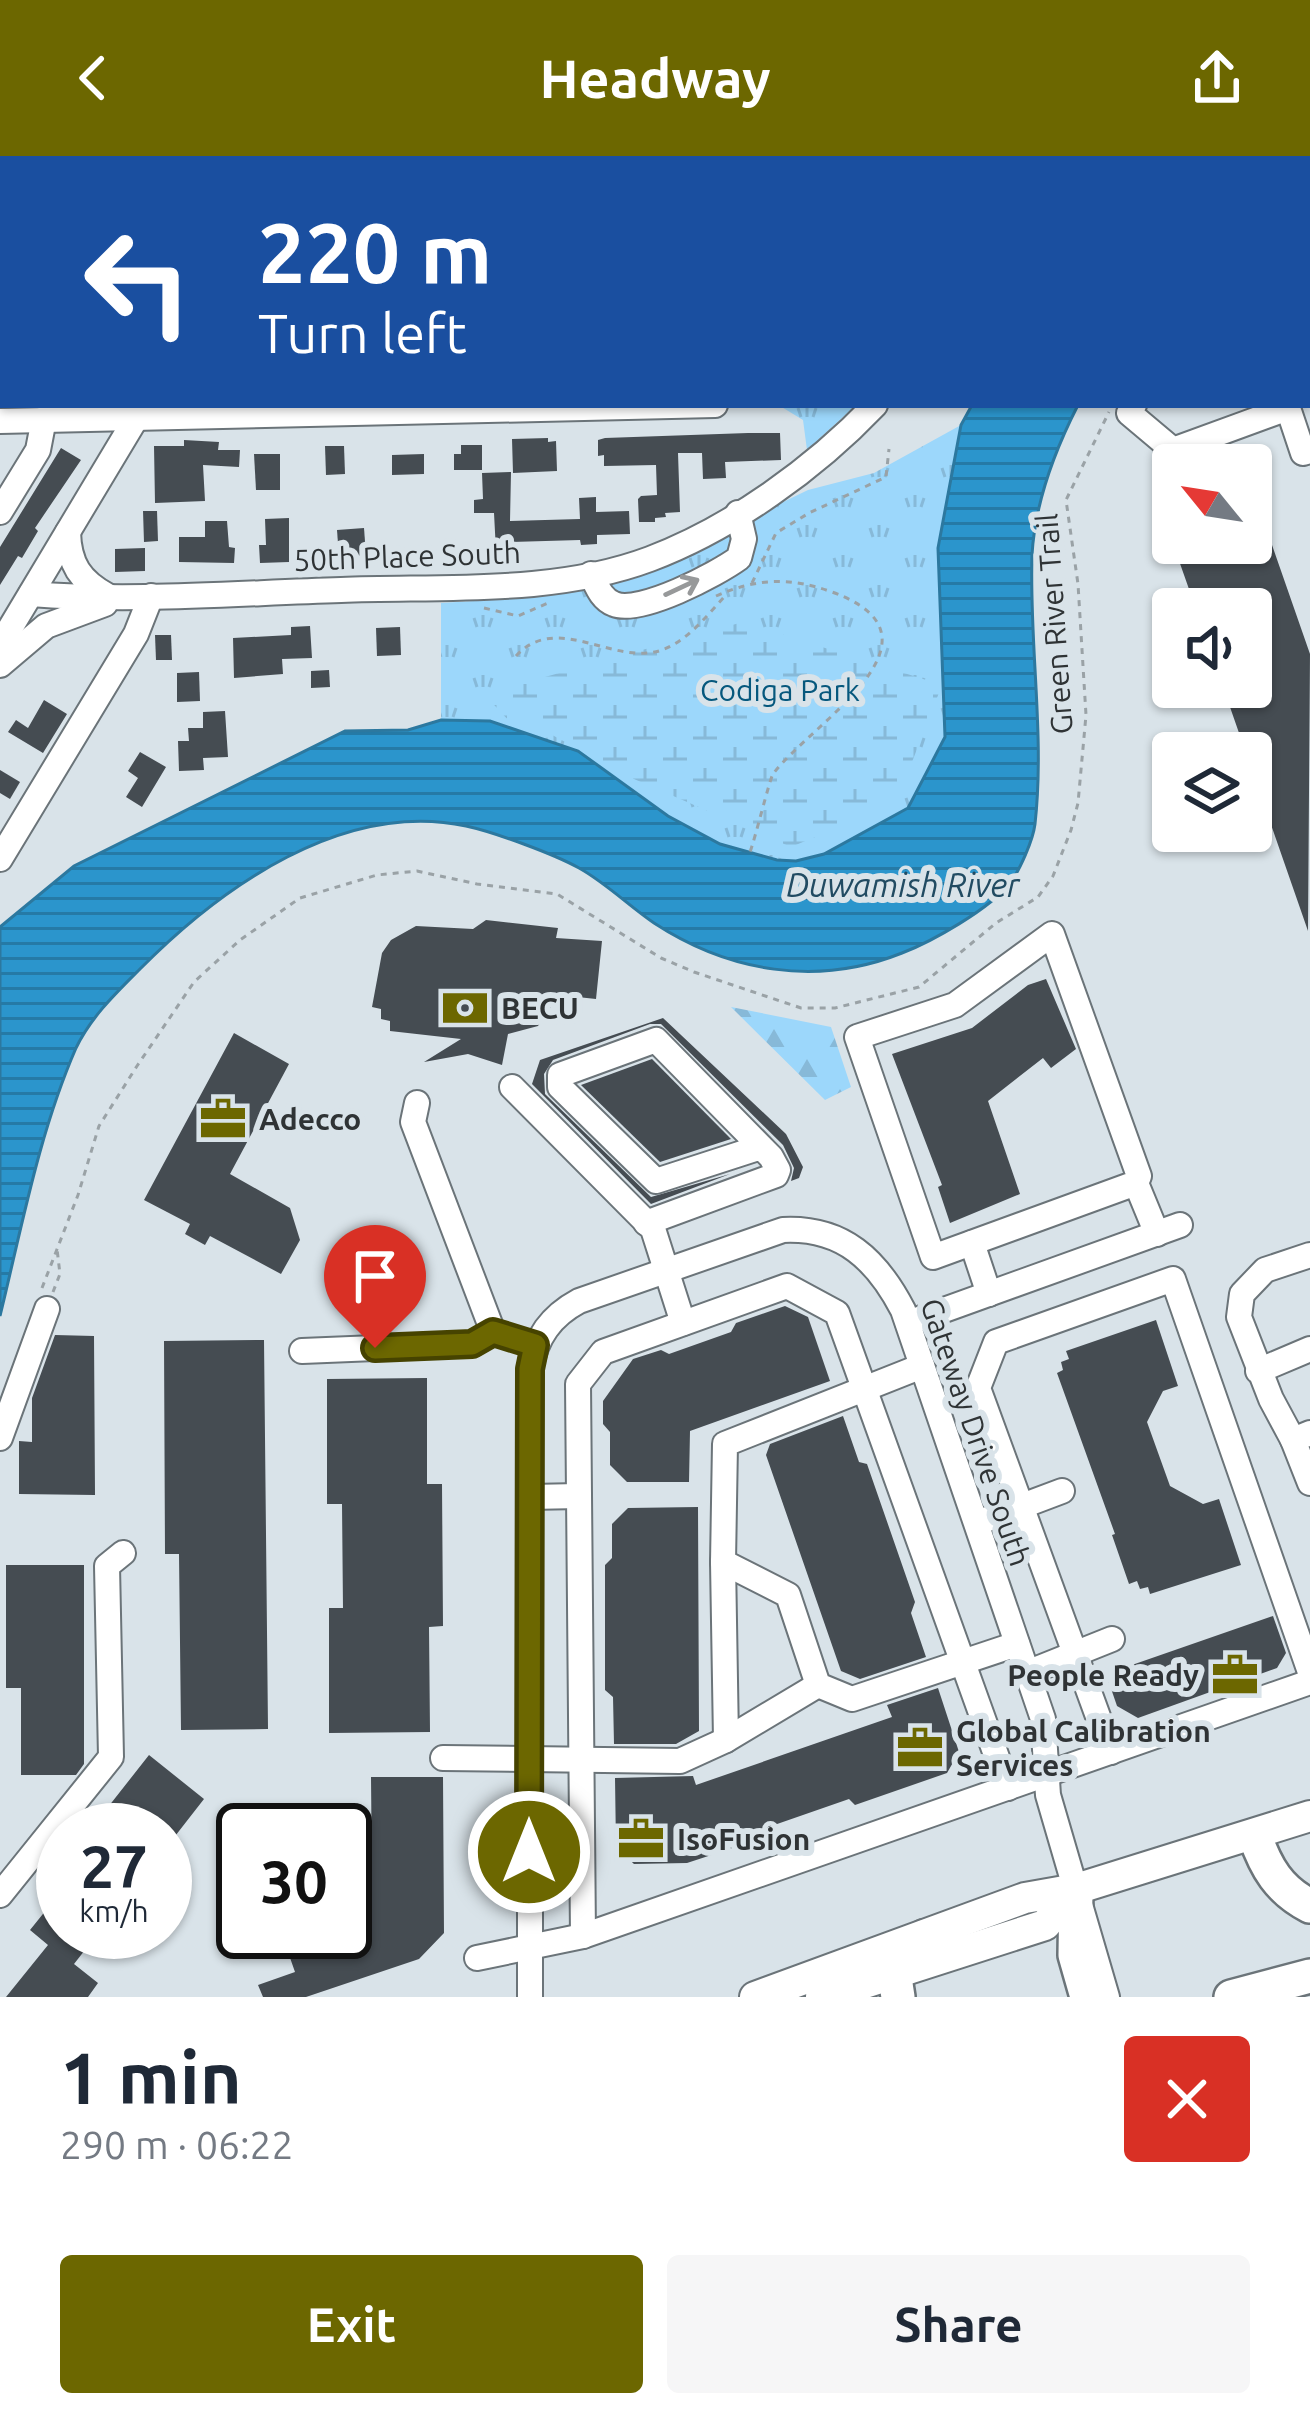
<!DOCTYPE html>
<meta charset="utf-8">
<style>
:root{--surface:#fff;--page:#f6f6f7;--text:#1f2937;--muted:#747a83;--accent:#6c6700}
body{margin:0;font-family:Ubuntu,sans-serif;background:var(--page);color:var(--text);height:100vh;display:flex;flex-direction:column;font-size:45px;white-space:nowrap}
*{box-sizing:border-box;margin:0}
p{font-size:39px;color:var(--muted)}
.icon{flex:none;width:66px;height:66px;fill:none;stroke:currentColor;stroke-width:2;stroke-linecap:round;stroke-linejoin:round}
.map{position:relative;height:1841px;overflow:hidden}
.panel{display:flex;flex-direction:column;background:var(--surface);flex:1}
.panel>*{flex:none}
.guide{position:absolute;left:0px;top:0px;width:1311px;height:252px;box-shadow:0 3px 9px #0004;background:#1a4fa0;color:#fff;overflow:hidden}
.needle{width:78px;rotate:300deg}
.buttons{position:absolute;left:1152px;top:288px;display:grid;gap:24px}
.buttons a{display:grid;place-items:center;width:120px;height:120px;border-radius:12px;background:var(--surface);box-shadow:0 3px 9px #0004;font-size:60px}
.speed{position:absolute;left:36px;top:1647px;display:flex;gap:24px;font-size:60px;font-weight:700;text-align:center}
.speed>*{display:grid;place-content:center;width:156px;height:156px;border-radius:50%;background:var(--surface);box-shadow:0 3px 9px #0004;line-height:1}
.speed small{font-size:30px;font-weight:400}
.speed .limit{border:6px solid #111;border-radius:18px;background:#fff;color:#111}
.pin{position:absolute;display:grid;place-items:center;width:102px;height:102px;color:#fff;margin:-123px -51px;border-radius:50% 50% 50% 0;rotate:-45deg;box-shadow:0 0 12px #0007}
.pin .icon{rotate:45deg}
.me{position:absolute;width:132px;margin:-66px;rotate:0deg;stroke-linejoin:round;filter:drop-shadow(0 0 9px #0008)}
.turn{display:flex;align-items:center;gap:42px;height:252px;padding:0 60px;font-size:54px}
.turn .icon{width:156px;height:156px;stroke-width:2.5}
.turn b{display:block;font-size:84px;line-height:102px}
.round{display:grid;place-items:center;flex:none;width:126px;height:126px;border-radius:12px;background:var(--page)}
.summary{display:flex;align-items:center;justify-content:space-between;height:204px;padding:0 60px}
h1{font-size:72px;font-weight:700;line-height:90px}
.cta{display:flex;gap:24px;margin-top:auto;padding:24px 60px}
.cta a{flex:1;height:138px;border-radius:12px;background:var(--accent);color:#fff;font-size:48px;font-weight:700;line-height:138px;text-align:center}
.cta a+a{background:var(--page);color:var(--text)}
header{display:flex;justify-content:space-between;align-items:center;height:156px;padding:0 60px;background:var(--accent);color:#fff;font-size:54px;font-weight:700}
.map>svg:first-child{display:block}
.grass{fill:url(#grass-tufts)}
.forest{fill:url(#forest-firs)}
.wetland{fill:url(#wetland-marsh)}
.water{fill:url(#water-rules);stroke:#2c789f;stroke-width:3}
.building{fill:#454c52}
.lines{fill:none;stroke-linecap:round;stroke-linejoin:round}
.minor-casing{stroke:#6b7479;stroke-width:28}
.major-casing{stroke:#6b7479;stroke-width:34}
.highway-casing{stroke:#6b7479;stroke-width:38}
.path{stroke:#9aa2a6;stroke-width:3;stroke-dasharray:6 6;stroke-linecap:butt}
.minor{stroke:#fff;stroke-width:24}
.major{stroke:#fff;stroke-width:30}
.highway{stroke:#fff;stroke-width:33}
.oneway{stroke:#97999a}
.route-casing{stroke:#464300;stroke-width:30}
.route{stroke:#6c6700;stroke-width:21}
.labels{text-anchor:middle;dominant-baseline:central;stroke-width:12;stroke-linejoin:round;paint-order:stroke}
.street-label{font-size:30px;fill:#2f3335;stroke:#d9e3e9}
.park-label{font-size:30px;fill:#06587d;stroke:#d9e3e9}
.poi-label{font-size:30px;font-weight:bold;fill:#2f3335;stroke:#d9e3e9;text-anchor:start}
.water-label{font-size:33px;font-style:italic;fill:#214b62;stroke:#d9e3e9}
</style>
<header><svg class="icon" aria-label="back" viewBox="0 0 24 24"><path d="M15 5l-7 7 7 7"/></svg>Headway<svg class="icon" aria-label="share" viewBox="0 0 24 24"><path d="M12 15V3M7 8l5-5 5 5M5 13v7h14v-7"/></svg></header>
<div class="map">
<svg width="1310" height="1841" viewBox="0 0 1310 1841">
<defs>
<pattern id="grass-tufts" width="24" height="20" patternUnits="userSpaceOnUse" patternTransform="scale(3)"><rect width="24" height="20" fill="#9cd7fb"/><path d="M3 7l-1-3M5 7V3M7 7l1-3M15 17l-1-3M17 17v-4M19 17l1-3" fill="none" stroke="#87b9d8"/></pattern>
<pattern id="forest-firs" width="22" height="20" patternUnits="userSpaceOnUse" patternTransform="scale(3)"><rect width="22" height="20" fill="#9cd7fb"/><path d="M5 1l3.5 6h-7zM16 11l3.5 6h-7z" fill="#87b9d8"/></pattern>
<pattern id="wetland-marsh" width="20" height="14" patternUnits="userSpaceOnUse" patternTransform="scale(3)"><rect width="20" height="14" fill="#9cd7fb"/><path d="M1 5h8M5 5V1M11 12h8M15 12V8" fill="none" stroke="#87b9d8"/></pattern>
<pattern id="water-rules" width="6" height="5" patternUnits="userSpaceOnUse" patternTransform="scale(3)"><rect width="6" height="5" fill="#2b95cc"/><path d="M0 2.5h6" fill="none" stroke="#257aa6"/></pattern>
</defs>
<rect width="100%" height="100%" fill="#d9e3e9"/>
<g class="grass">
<path d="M856,249L807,294L803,264L780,250Z"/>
<path d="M961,269L938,392L946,580L908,652L824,698L796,705L777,704L720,688L668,660L578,595L490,565L441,564V447L538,441L626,422L808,334L874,317Z"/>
</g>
<path class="forest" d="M731,851L831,871L851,931L825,944Z"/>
<path class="wetland" d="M743,466L942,529L896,647L791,691L634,623L541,573L510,566L484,538Z"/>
<path class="water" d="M972,249H1078C1054,296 1035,346 1032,399C1029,488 1045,579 1035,668C1033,684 1020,714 1010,727C990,753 931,786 902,797C817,831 729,816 654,767C629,750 606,727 579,712C554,698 494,676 466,670C343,644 221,731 140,813C115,838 91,861 76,892C39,977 22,1070 0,1160V771L74,710L345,575L408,574L441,564L490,565L578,595L668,660L720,688L777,704L796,705L824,698L908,652L945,581L938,392L961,269Z"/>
<g class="building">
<path d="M748,277H780L781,304L725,306L726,322L703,323L702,297H678L680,356L665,357L666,361L655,362V366H639L638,343L641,340L657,339L656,309L604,310V299L598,300V284L605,282Z"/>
<path d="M548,282V286L556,285L557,315L513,317L512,283Z"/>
<path d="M184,284L219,286L218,294H240L239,311L203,309L205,345L155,347L154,290H184Z"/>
<path d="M461,289H482V314H454V298H461Z"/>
<path d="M325,290H344L345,318L326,319Z"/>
<path d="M61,292L81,304L35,372L38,375L22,402L18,400L0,429V391Z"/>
<path d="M254,298H280V334H256Z"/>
<path d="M424,298V318L392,319V299Z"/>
<path d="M511,316L510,365L580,363L579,342L596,341V356L629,355L630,378L597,379V388L581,389L580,384L511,386V395H496L494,357H474V344L483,343L482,317Z"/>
<path d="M143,355H157L158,385L144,386Z"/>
<path d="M289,362V406L260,407L259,389H266L265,363Z"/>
<path d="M205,365H227L229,391L235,392L234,407L179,406V381H205Z"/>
<path d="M1265,369L1310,498L1308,775L1251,611V597H1246L1223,531H1251V453H1196L1177,399L1213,387H1251V374Z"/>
<path d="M364,372L366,399L339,401L337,374Z"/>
<path d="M145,392V415L115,416V393Z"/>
<path d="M310,470L312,502L282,503L283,518L234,522L233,482L291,479V471Z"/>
<path d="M400,471L401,499L377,500L376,472Z"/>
<path d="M155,479H171L172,504H156Z"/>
<path d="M329,514L330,531L311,532V515Z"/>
<path d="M199,516L200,545L177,546V517Z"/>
<path d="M44,544L67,558L43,597L8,576L16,564L28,572Z"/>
<path d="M225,555L228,601L203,602L204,614L179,615L178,585H189L188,572H203V556Z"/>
<path d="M140,596L166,611L142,651L126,641L138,622L128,615Z"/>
<path d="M0,614L20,626L10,643L0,637Z"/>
<path d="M486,764L558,772L556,782L602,785L596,843L559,839L538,870L508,878L502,909L468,898L424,906L461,883L390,875V865L381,863V853L372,851L382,797L391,784L416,770L473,773Z"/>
<path d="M1046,823L1076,893L1051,912L1043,902L988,945L1020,1038L950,1067L938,1031L942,1029L892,898L972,872L1028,829Z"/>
<path d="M663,862L786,978L803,1011L799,1022L791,1025L794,1012L783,989L661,868H650L553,904L544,918L545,938L651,1041L730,1018L651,1048L532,928L540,904Z"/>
<path d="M234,877L289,908L230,1018L290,1052L300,1084L281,1118L210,1080L205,1089L185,1078L190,1068L144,1044Z"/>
<path d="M652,903L731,983L660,1006L581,929Z"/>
<path d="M785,1150L808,1161L830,1225L690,1275L689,1326H627L610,1309V1276L603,1268V1245L633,1203L661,1194L669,1198L731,1176L736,1167Z"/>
<path d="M1156,1164L1178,1230L1163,1235L1147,1266L1170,1330L1203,1348L1219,1343L1241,1409L1150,1438L1148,1431L1140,1433L1137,1425L1129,1428L1112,1379L1115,1378L1057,1217L1063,1214L1061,1206L1069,1203L1066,1195Z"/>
<path d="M55,1179L94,1180L95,1339L19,1338V1285L32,1286V1242Z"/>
<path d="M264,1184L268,1573L181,1574L179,1398H165L164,1185Z"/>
<path d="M427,1222V1328H442L443,1470L429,1471L430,1576L329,1577V1452H343L342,1348H327V1223Z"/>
<path d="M843,1260L859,1306L867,1308L915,1446L911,1457L926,1501L860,1523L841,1515L766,1299L770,1288Z"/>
<path d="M698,1351L699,1575L676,1588H614L613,1541L605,1534V1409L612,1402V1368L628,1352Z"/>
<path d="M6,1409H84V1608L76,1619H21V1532H6Z"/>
<path d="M1273,1460L1286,1497L1277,1512L1138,1562L1117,1550L1106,1518Z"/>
<path d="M938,1532L959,1596L947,1617L855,1649L849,1643L748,1678V1687L687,1707L634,1708L616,1691L615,1622L693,1620L696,1629L892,1561L887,1549Z"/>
<path d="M149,1599L204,1643L165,1693V1674H90Z"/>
<path d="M371,1621H443L444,1777L419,1803L306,1841H263L258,1829L295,1816L281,1776H345V1751L354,1748L353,1741L365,1724H372Z"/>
<path d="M63,1733V1776H99L74,1808L98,1827L88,1841H6L48,1789L30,1774Z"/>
</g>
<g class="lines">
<defs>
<g id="minor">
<path d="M1120,3L1123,0"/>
<path d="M1308,180L1310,186"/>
<path d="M1134,249L1129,257L1173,294L1288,252"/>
<path d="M1287,249L1303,297L1310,295"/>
<path d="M0,265L715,249"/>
<path d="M0,356L38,294L44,263"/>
<path d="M68,376C69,408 80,425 108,440"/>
<path d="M591,418C597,430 601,443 614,448C640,459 717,418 739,402L744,383L738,357"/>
<path d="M31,438C133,446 238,437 341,434C442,430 554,439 650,403C732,372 815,312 875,249"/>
<path d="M0,489L138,259"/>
<path d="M0,509L46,470L105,448"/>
<path d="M0,703L136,478L151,440"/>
<path d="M512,931L653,1073L683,1167"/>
<path d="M417,947L413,966L493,1176"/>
<path d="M1136,1027L933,1101L857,881L955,849L1052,778L1139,1020L1136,1027L1157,1078"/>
<path d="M646,1067L776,1019L778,1014L771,1001L656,884L560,919V931L656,1025L761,991"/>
<path d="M972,1087L989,1138"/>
<path d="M908,1167L1180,1069"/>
<path d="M302,1195L473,1188L493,1176L535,1189"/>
<path d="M922,1210L725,1288L723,1406L788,1439L818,1529L852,1543L1017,1488"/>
<path d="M1258,1215L1310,1193"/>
<path d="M1310,1277L1293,1284L1310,1327"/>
<path d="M0,1282L47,1153"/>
<path d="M1293,1284L1271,1243L1239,1161L1242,1138L1265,1114L1310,1099"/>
<path d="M530,1341L579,1340"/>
<path d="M977,1367L1062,1335"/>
<path d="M723,1406L726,1584"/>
<path d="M1027,1517L1112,1483"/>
<path d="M1111,1596L978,1232L996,1186L1173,1123L1310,1516"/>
<path d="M443,1602L680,1605L726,1584L818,1529"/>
<path d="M0,1739L111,1601L107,1410L123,1397"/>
<path d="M583,1780L578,1228L603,1196L787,1130L837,1157L1008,1632"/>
<path d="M477,1802L583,1780L1310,1526"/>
<path d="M530,1841V1213C536,1181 551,1160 579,1145L783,1074C843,1071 877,1104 903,1154L1043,1563L1048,1639L1107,1841"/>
</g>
<g id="major">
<path d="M755,1841L1025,1742L1076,1733L1310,1660"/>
<path d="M821,1841L1045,1769L1076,1733"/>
</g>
<g id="highway">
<path d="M1255,1680C1266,1712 1279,1734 1310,1750"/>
<path d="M1076,1733L1075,1799L1087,1841"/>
<path d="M898,1841L894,1815L924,1781"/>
<path d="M1231,1841L1310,1820"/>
</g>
</defs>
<use href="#minor" class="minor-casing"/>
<use href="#major" class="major-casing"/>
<use href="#highway" class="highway-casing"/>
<g class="path">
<path d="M1308,126L1310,125"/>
<path d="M752,427L776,377L809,357L886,321L889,293"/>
<path d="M716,440C757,422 790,421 832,436C959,482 809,569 773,618C770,622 755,683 750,696"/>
<path d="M484,452L518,460L548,447"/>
<path d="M516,500C557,455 614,511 662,494C689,484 708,458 727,438"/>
<path d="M42,1132L78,1039L99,970L137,910L194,826L240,784L300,742L377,719L417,715L477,728L557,738L661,802L694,816L801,852H835L919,831L996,767L1038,741L1053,720L1071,674L1078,647L1086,559L1078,428L1066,344L1109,256"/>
<path d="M53,1136L60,1118L57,1093"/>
</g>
<use href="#minor" class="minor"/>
<use href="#major" class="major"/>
<use href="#highway" class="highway"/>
</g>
<defs><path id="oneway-shaft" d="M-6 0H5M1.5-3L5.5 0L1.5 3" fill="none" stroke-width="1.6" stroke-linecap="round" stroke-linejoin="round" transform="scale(3)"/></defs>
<use class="oneway" href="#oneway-shaft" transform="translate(682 431) rotate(-25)"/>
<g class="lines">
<defs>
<path id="route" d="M375,1192L472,1188L493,1176L535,1189L530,1213L529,1696"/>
</defs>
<use href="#route" class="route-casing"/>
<use href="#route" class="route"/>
</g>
<defs>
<symbol id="bank-bare" viewBox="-9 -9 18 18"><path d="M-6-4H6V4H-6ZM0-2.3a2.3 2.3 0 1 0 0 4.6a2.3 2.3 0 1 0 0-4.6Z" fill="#6c6700" stroke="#d9e3e9" stroke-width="2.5" paint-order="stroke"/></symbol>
<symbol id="office-bare" viewBox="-9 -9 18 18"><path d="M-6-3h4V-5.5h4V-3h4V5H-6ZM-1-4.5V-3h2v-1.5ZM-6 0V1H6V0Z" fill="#6c6700" stroke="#d9e3e9" stroke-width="2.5" paint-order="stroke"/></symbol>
</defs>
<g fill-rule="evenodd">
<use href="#bank-bare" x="432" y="819" width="66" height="66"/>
<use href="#office-bare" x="190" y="930" width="66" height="66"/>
<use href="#office-bare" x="1202" y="1486" width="66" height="66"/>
<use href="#office-bare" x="887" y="1559" width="66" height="66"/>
<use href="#office-bare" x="608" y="1650" width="66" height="66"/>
</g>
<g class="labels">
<g class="street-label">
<text transform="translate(407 400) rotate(-2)">50th Place South</text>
<text transform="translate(1054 468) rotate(-94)">Green River Trail</text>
<text transform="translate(976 1276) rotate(71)">Gateway Drive South</text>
</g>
<g class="park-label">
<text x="780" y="534">Codiga Park</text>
</g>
<g class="poi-label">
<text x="501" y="852">BECU</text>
<text x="259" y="963">Adecco</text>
<text x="1199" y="1519" text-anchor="end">People Ready</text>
<text x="956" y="1575">Global Calibration<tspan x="956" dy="34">Services</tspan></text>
<text x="677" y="1683">IsoFusion</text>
</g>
<g class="water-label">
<text x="903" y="728">Duwamish River</text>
</g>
</g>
</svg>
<div class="buttons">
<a><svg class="needle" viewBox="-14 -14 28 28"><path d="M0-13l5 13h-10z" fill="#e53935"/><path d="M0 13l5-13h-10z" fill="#747a83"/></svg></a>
<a><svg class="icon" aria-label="sound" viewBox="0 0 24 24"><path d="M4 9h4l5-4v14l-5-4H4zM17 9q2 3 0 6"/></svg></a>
<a><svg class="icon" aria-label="layers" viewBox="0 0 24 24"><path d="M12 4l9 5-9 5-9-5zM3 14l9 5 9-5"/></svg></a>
</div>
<div class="speed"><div>27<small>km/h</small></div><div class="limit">30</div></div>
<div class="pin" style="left:375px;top:1192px;background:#d93025"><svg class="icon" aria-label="arrive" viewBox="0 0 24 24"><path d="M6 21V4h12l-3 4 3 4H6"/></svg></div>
<svg class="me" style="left:529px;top:1696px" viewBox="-20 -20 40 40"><circle r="17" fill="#6c6700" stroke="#fff" stroke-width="3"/><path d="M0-11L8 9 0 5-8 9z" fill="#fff"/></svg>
<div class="guide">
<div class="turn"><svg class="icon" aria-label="left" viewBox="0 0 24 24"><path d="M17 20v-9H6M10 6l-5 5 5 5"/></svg><div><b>220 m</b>Turn left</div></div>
</div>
</div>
<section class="panel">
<div class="summary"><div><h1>1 min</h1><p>290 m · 06:22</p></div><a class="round" style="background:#d93025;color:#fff"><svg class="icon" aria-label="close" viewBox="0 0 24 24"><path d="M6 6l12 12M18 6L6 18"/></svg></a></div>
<div class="cta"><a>Exit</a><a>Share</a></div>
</section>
